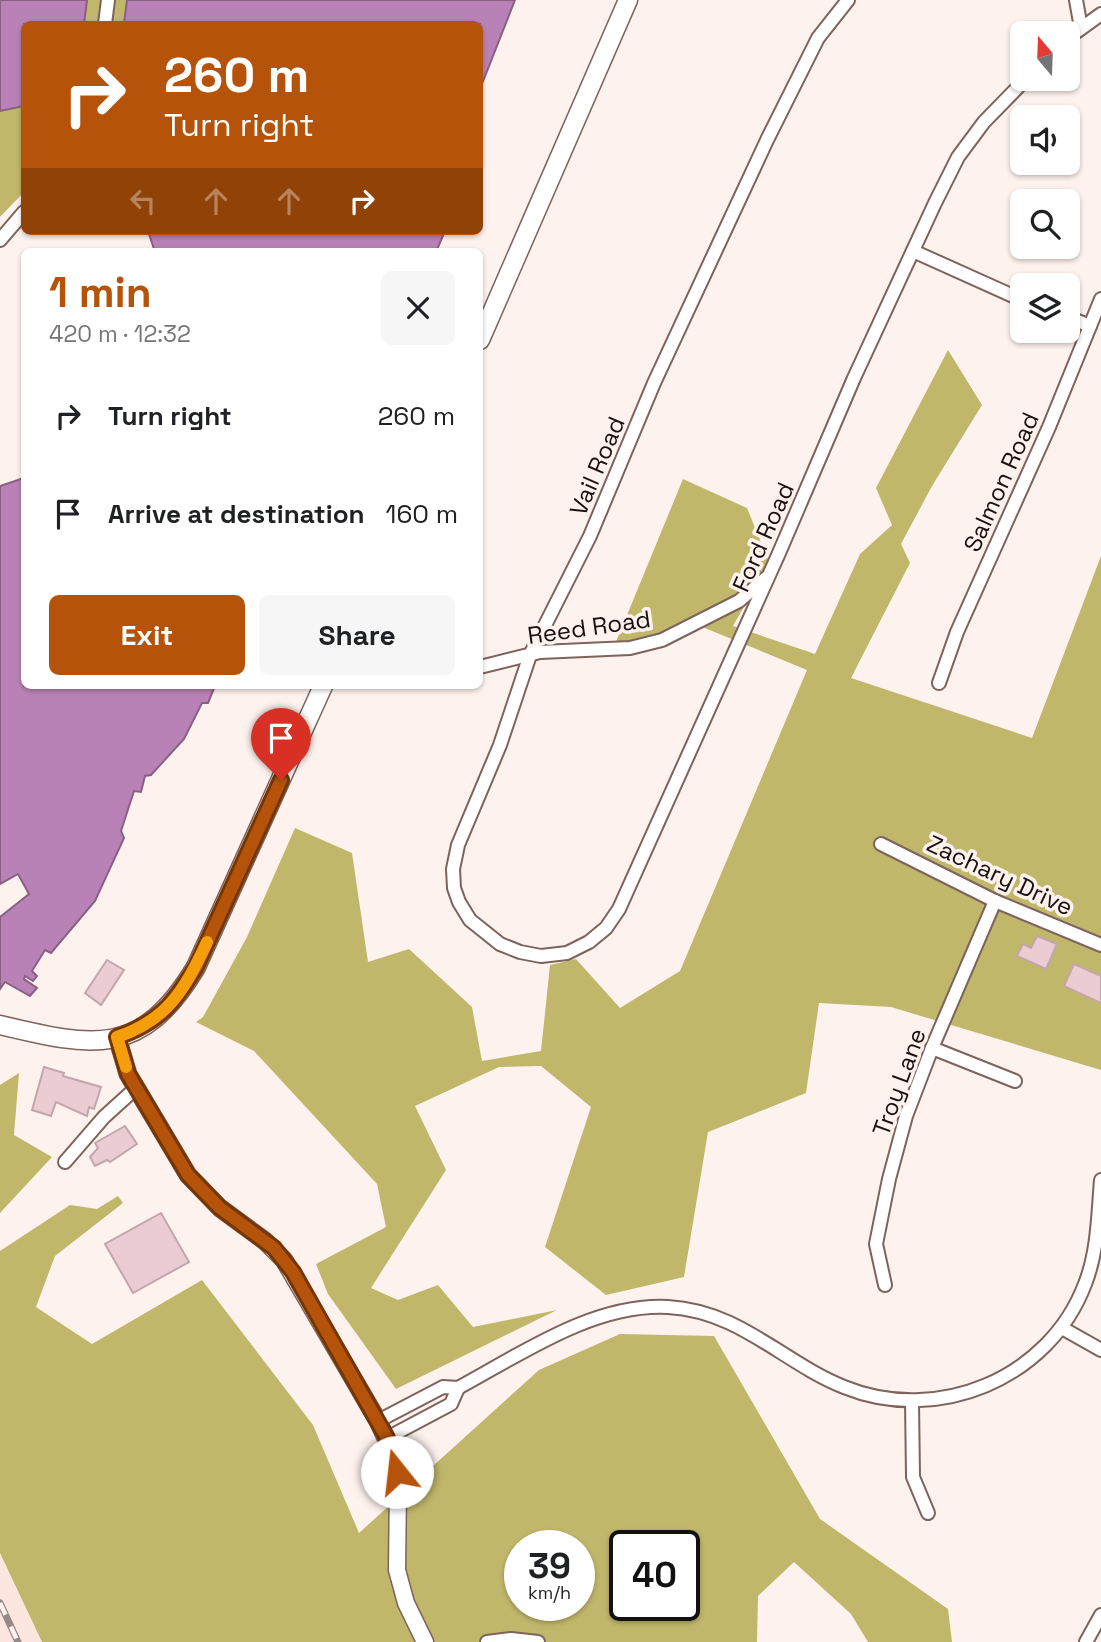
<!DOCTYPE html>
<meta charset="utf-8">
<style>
:root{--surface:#fff;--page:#f6f6f6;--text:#202124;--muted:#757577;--accent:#b45309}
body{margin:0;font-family:"Space Grotesk",sans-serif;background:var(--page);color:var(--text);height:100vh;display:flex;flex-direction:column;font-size:26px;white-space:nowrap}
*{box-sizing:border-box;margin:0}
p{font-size:23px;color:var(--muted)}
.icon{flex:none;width:38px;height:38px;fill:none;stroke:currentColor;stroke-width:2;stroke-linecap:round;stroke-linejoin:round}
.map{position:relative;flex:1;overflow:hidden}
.sheet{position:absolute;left:21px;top:248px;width:462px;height:441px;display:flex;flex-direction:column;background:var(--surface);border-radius:10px;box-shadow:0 2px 5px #0004}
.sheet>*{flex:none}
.guide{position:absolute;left:21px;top:21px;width:462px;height:214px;border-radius:10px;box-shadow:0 2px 5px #0004;background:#b45309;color:#fff;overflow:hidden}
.needle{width:46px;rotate:341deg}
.tools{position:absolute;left:1010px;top:21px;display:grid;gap:14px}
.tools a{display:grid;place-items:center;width:70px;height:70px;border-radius:10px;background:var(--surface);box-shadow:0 2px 5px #0004;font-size:35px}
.speed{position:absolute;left:504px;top:1530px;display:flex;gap:14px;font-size:35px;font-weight:700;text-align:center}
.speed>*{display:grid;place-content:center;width:91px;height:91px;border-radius:50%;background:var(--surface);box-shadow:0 2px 5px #0004;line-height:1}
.speed small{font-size:18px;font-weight:400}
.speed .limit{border:4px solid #111;border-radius:10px;background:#fff;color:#111}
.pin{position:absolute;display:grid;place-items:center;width:60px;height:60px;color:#fff;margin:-72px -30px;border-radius:50% 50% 50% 0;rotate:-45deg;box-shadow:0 0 7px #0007}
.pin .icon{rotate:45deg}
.me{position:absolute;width:77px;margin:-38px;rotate:344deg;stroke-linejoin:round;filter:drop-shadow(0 0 5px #0008)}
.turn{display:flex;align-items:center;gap:24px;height:147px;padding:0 28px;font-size:32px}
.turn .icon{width:91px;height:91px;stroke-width:2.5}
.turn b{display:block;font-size:49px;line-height:60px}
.lanes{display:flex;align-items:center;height:66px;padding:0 28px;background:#0003;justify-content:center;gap:35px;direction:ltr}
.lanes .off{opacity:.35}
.round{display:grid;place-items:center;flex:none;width:74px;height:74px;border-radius:10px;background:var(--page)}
.overview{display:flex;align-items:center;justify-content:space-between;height:119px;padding:0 28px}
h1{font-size:42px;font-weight:700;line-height:52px;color:var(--accent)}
.action{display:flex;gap:14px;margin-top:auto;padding:14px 28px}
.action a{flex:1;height:80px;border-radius:10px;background:var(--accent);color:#fff;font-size:28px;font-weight:700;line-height:80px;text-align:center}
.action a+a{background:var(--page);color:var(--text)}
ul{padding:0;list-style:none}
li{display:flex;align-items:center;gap:21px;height:98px;padding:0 28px}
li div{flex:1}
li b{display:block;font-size:26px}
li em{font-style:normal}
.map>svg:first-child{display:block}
.built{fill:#fee6e0}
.forest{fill:#c1b76b;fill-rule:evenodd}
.water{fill:#b982b6;stroke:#896084;stroke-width:2}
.building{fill:#ebccd3;stroke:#c3a5ac;stroke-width:2}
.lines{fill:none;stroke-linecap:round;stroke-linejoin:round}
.minor-casing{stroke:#7e635c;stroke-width:16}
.tertiary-casing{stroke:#7e635c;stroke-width:19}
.secondary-casing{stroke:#7e635c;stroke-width:21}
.minor{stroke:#fff;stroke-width:12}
.tertiary{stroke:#fff;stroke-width:16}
.secondary{stroke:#fff;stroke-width:18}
.rail-casing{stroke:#958a87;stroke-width:7}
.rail{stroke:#fef2ee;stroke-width:4.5;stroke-dasharray:13;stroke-linecap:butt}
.route-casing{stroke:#753606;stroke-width:18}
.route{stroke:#b45309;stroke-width:12}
.slow{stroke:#f59e0b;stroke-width:12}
.labels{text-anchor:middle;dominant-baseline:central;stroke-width:7;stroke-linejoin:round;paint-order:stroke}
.street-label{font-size:24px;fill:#1a100e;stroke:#fef2ee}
</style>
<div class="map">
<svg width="1101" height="1642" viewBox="0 0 1101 1642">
<rect width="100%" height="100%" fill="#fef2ee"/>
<path class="built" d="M0,1553L42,1642H0Z"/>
<g class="forest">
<path d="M0,0H127L124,24H24V192L0,217Z"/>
<path d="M948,350L982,405L932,486L901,544L910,563L851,678L1032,738L1101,556V1070L891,1007L819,1003L806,1093L708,1132L684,1277L606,1295L545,1247L591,1107L541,1066L499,1067L415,1106L446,1170L371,1288L398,1300L438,1285L473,1327L557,1310L396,1389L328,1294L316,1264L386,1227L377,1184L254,1051L196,1022L203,1017L247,937L295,828L352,853L368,962L409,949L472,1007L482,1061L541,1051L550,965L576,959L620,1008L680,971L807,670L695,624L613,649L683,479L747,508L769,562L733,626L815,654L860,554L892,525L876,488Z"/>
<path d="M19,1073L14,1135L52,1157L0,1213V1085Z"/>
<path d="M118,1196L123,1203L55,1256L36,1307L92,1344L202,1280L313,1425L359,1533L539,1370L620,1334L714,1336L820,1519L948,1609L952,1642H868L851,1614L794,1562L758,1596L757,1642H42L0,1553V1251L70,1205L97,1209ZM520,1545H579V1605H520ZM625,1545H684V1605H625Z"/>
</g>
<g class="water">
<path d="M0,0H87L84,24H24V106L0,111Z"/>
<path d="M127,0H515L480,89V24H124Z"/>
<path d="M148,231H445L436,252H155Z"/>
<path d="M24,478V686H215L208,703H202L184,739L151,775L145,776L141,792L134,791L121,831L124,838L95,901L51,953L45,950L32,971L37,976L33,981L25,976L24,979L37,988L30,996L5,982L0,989V917L29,894L18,874L0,884V486Z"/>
</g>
<g class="building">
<path d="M1037,936L1057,944L1046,969L1017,956L1023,944L1031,948Z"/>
<path d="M107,960L124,970L101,1005L85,993Z"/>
<path d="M1074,964L1101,976V1003L1064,986Z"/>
<path d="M44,1067L64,1073L63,1076L101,1087L94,1109L89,1107L87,1116L56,1102L51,1116L32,1110Z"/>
<path d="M125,1126L137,1144L110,1162L107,1160L95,1166L90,1157L98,1148L95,1143Z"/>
<path d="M161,1213L189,1262L133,1293L105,1244Z"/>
</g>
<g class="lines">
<defs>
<g id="minor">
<path d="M848,0L818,38L767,140L654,383L590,536L530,655L500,745L458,845L453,869L454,888L459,902L470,920L500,944L520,952L541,956L567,953L589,942L606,928L619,909L779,553L854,378L935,203L958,157L984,122L1026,79"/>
<path d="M1076,0L1081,28"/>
<path d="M105,24L108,0"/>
<path d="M1068,38L1101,14"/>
<path d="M0,240L24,212"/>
<path d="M913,251L1022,300"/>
<path d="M1068,317L1090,326"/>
<path d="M480,667L540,652L630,648L662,640L739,601L766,578"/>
<path d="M939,683L957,632L1049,427L1101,299"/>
<path d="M881,844L995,901L1101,945"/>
<path d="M932,1048L1015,1081"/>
<path d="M65,1162L104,1117L136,1088"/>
<path d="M885,1285L876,1244L889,1179L906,1116L932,1048L995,901"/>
<path d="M1062,1328L1101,1350"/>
<path d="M912,1401L913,1477L928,1513"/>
<path d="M378,1421L443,1387L458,1388C521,1354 594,1303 668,1307C740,1311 782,1362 844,1387C937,1425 1049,1379 1085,1284C1098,1251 1098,1215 1101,1180"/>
<path d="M387,1438L451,1404L458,1388"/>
<path d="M487,1642L511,1639L538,1642"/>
<path d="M1086,1642L1101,1615"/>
</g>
<path id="tertiary" d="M117,1037L128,1074L188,1175L220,1208L265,1241L284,1260L378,1421L395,1458L398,1487L397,1570L406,1603L425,1642"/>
<g id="secondary">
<path d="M480,340L628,0"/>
<path d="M0,1025C92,1047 141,1059 196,967L323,686"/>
</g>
</defs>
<use href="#minor" class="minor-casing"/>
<use href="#tertiary" class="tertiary-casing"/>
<use href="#secondary" class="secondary-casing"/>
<use href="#minor" class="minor"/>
<use href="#tertiary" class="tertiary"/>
<use href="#secondary" class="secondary"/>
<defs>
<path id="rail" d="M0,1603L18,1642"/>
</defs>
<use href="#rail" class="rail-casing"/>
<use href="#rail" class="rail"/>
</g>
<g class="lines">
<defs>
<path id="route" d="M281,780L196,967C174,1003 159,1023 117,1037L128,1074L188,1175L220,1208L274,1248L293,1272L387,1438L397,1472"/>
</defs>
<use href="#route" class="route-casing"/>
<use href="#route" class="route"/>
<path class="slow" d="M126,1067L117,1037C168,1020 186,988 207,942"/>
</g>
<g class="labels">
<g class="street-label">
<text transform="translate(597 466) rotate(-67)">Vail Road</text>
<text transform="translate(1001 482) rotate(-66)">Salmon Road</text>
<text transform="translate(763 537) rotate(-66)">Ford Road</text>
<text transform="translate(589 627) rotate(-8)">Reed Road</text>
<text transform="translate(1000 875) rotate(25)">Zachary Drive</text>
<text transform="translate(899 1082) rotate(-70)">Troy Lane</text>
</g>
</g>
</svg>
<div class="tools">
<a><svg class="needle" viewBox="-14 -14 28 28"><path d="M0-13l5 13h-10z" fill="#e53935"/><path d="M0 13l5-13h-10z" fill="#757577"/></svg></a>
<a><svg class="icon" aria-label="sound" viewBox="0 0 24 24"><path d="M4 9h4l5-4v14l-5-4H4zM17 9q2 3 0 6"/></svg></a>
<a><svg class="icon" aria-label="search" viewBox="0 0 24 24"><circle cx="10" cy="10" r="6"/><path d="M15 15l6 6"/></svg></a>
<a><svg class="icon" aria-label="layers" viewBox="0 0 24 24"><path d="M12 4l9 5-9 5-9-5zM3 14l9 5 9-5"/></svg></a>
</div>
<div class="speed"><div>39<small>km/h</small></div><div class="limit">40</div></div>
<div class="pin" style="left:281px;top:780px;background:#d93025"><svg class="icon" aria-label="arrive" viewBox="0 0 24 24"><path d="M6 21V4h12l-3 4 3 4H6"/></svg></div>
<svg class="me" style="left:397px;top:1472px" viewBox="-20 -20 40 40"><circle r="19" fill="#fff"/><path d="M0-13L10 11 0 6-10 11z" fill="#b45309"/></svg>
<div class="guide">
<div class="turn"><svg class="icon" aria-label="right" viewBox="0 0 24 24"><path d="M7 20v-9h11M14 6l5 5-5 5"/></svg><div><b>260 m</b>Turn right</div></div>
<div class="lanes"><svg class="icon off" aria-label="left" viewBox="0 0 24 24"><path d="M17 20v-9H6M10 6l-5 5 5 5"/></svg><svg class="icon off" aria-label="ahead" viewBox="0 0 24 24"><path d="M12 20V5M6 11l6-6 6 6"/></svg><svg class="icon off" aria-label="ahead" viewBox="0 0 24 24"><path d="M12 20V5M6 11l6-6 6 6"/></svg><svg class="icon" aria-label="right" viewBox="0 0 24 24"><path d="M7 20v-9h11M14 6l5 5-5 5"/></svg></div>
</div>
<section class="sheet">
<div class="overview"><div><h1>1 min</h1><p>420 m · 12:32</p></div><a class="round"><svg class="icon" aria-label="close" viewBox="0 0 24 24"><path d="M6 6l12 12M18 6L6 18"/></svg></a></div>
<ul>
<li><svg class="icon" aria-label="right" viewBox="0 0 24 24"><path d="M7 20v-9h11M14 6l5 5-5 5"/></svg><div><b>Turn right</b></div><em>260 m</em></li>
<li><svg class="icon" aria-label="arrive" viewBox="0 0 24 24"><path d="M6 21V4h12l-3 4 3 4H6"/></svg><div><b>Arrive at destination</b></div><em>160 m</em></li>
</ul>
<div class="action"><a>Exit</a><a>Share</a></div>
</section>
</div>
